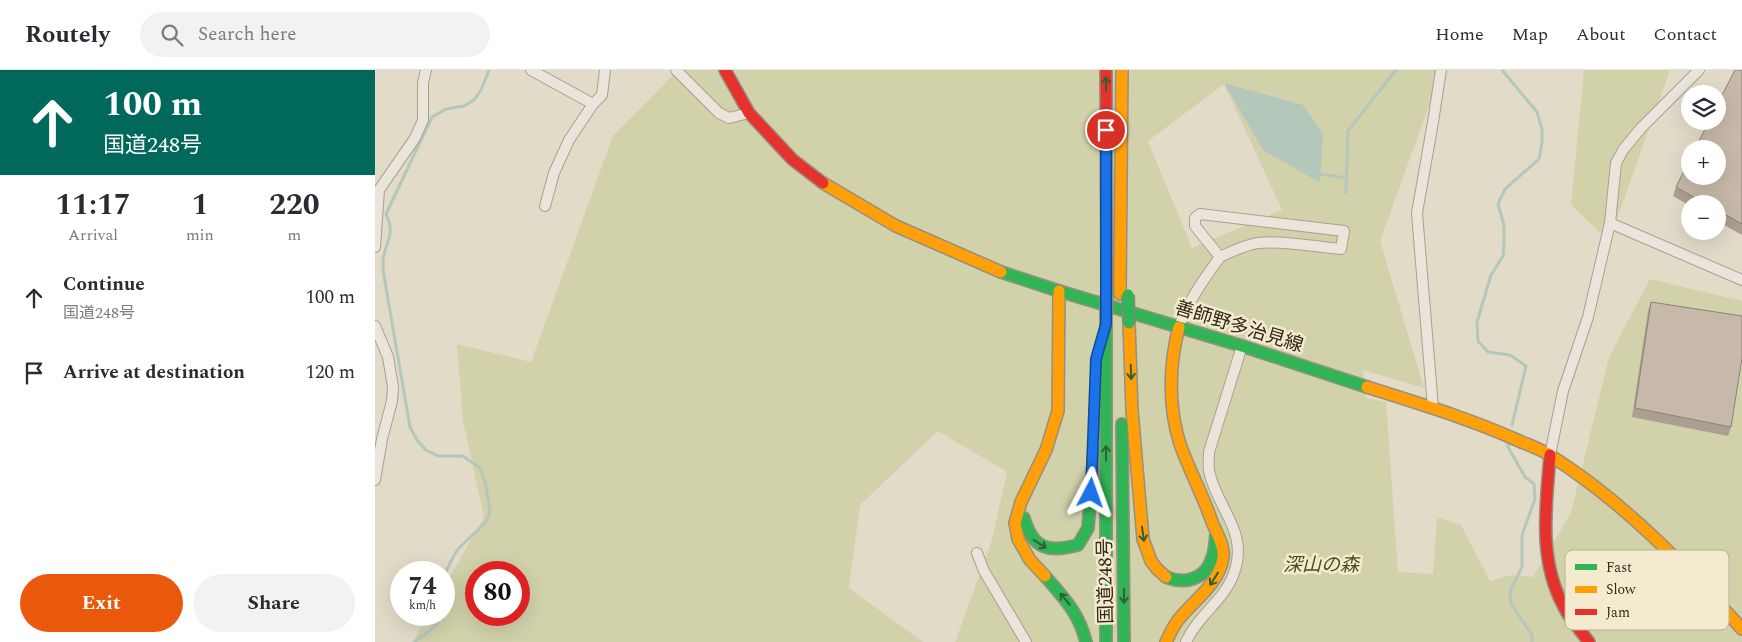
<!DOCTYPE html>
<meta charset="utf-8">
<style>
:root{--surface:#fff;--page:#f2f2f3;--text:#2b2b33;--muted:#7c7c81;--line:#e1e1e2;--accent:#ea580c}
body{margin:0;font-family:Spectral,"Noto Sans JP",serif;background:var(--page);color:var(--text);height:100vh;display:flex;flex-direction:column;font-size:19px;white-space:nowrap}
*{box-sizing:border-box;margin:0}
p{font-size:16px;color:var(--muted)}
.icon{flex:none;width:28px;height:28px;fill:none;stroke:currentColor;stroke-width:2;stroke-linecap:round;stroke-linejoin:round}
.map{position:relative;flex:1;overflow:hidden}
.sheet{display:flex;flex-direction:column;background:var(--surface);width:375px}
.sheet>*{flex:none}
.top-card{background:#00695c;color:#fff;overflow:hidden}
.fabs{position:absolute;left:1306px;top:15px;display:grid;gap:10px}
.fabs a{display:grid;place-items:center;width:45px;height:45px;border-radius:50%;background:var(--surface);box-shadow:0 5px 20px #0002;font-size:25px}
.speed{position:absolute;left:15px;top:491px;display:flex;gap:10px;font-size:25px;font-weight:700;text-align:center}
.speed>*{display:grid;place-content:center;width:65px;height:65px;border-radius:50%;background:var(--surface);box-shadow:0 5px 20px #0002;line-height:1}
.speed small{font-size:12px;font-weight:400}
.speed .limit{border:8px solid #d22;background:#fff;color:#111}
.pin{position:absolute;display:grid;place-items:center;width:42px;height:42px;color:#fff;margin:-21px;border:2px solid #fff;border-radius:50%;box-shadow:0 1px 5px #0007}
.me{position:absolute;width:55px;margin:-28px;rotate:4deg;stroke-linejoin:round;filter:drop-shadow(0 0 4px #0008)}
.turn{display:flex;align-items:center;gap:18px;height:105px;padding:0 20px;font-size:22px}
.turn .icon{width:65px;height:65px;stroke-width:2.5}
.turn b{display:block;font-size:35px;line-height:42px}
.eta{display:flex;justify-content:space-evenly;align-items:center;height:85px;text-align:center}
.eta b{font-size:30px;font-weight:700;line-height:35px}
.cta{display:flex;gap:10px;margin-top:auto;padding:10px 20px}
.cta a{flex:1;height:58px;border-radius:30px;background:var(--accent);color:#fff;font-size:20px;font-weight:700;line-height:58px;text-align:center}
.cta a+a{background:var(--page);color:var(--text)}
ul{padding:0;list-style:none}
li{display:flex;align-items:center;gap:15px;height:75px;padding:0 20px}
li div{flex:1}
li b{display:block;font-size:19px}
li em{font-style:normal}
header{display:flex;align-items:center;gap:30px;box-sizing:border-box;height:70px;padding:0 25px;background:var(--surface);border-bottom:1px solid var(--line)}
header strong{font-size:24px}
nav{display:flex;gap:28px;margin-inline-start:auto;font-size:18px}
.search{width:350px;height:45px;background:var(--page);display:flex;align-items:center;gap:12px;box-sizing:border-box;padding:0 18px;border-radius:28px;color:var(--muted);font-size:19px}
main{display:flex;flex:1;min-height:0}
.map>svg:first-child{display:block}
.green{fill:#d1d2aa;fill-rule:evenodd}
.water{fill:#b4c7bb}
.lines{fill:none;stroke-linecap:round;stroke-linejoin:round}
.stream{stroke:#b4c7bb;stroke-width:3}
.street-casing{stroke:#a7a092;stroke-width:12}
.fast-casing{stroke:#968f82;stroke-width:14}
.slow-casing{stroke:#968f82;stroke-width:14}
.jam-casing{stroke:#968f82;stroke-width:14}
.street{stroke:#eae5da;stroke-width:10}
.fast{stroke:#30b455;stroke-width:11}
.slow{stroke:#ff9f0a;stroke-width:11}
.jam{stroke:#e5322d;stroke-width:11}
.fast-bridge-casing{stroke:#8c8579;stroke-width:14;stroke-linecap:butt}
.fast-bridge{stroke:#30b455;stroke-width:11}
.wall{fill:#aa9f91}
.building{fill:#c6b9a9;stroke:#8b8276}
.oneway{stroke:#326033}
.route-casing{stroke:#114b97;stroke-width:12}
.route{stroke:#1a73e8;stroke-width:9}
.labels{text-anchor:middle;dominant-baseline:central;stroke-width:5;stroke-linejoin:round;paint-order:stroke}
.street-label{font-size:19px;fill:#34281c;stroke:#f4eacd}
.park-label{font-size:19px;font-style:italic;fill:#445022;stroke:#f4eacd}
.key{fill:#f4eacd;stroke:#bab098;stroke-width:1}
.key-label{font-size:14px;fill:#34281c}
</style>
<header>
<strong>Routely</strong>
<div class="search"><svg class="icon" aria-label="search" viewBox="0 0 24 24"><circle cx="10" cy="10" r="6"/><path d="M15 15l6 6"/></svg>Search here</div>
<nav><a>Home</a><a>Map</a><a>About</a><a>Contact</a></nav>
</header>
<main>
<section class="sheet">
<div class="top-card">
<div class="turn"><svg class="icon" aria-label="ahead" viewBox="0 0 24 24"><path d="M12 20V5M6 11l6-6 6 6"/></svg><div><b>100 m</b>国道248号</div></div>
</div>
<div class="eta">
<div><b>11:17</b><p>Arrival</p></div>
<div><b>1</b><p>min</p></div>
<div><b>220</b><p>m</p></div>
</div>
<ul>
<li><svg class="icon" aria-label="ahead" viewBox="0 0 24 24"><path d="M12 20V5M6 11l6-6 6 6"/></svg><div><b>Continue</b><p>国道248号</p></div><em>100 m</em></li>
<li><svg class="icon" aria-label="arrive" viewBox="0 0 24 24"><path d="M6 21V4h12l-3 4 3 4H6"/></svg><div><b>Arrive at destination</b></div><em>120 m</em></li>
</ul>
<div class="cta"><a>Exit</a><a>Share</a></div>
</section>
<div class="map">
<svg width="1367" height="572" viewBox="0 0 1367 572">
<rect width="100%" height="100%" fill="#e2dbc8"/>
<g class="green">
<path d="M303,0H1067L1005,171L1049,318L988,300L991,328L1011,332L1023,502L1058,504L1062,447L1086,455L1115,511L1136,505L1158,507L1196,443L1234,287L1275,209L1367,231V572H580L617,470L632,402L563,361L485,435L474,518L548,572H38L53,545H69V517L109,447L88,351L82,274L156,292L238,66ZM849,14L907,140L817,178L773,71ZM101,502H144V545H101Z"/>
<path d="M1209,0H1295L1234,171L1196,135Z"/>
</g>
<path class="water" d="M849,13L928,35L948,64L945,113L888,80Z"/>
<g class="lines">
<g class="stream">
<path d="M1127,0L1162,42L1167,59V72L1164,89L1130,119L1123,134L1129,155V175L1128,186L1116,205L1102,252L1103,271L1113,282L1135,285L1151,296L1137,355"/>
<path d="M945,104L971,108"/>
<path d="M971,123L973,61L1021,0"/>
<path d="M1133,374V377L1150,407L1159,414L1160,429L1147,465V497L1135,521L1136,534L1157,565V572"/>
<path d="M69,539L70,504L76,491L83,479L112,451L115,441L110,411L105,398L88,386H63L51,380L42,370L35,357L9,206C8,201 8,195 8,190C11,169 21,166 11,144L57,47L71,39L89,36L99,30L106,20L114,0"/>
<path d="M39,572C49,565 63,557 67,545"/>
</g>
<defs>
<g id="street">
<path d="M156,0L218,34L227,25L230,0"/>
<path d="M301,0L344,43L354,48L374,43"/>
<path d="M170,136L179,103L194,70L218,34"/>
<path d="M1235,153L1367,210"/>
<path d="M0,177L4,120L40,68L48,50V13L51,0"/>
<path d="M0,256L13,287L18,317L17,331L7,369L0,410"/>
<path d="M804,257C813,231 829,209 845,187L820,156V148L825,144L969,161L966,179C942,177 906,170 883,173C869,175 858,181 845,187"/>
<path d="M1058,338L1042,143L1058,52L1066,0"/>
<path d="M1175,385L1188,321L1213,247L1235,153L1241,93L1248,80L1266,58L1324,0"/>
<path d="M602,483L609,501L651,572"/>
<path d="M811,572C822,546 850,530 859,503C874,461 842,439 834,401C833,395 834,388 834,382L867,276"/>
</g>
<g id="fast">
<path d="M626,202L684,221L867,276L992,317"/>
<path d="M731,246V572"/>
<path d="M747,354L749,572"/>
<path d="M649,448C658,479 673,483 703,475L713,458L719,381"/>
<path d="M670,506C689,528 704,543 711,572"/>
<path d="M791,507C810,515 831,509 837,488C840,481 840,472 841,464"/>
</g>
<g id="slow">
<path d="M448,113L521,156L626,202"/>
<path d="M745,224L747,0"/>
<path d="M754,253L757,340L768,469L776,491L782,499L791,507"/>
<path d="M992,317C1042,333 1093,348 1142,370C1153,375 1166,379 1176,386C1249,432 1310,496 1367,559"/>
<path d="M670,506L655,490L643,469L640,453L646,432L671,380L683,341L684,221"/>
<path d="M791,572C795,564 798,556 804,549C819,530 844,514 848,488C850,476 841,462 837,452C828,425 814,400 805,374C793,337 794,294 804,257"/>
</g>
<g id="jam">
<path d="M350,0L374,43L418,90L448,113"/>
<path d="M731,0L732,220"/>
<path d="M1175,385C1171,436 1163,490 1189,537C1195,550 1206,561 1214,572"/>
</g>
</defs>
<use href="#street" class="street-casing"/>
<use href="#fast" class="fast-casing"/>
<use href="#slow" class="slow-casing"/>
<use href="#jam" class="jam-casing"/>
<use href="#street" class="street"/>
<use href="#fast" class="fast"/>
<use href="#slow" class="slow"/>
<use href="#jam" class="jam"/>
<defs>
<g id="fast-bridge">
<path d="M753,225L754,253"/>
<path d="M731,246L732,220"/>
</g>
</defs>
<use href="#fast-bridge" class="fast-bridge-casing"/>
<use href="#fast-bridge" class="fast-bridge"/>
</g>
<g class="wall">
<path d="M1367,0V165L1342,151V134H1315V136L1298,126L1301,117Z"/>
<path d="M1276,232L1356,357L1353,366L1257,347L1273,241Z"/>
</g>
<g class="building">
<path d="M1360,0H1367V154L1342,140V134H1331L1301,117L1315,89V106H1342V79H1320L1334,51H1342V35Z"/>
<path d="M1276,232L1367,246V288L1356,357L1260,338Z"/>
</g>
<defs><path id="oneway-shaft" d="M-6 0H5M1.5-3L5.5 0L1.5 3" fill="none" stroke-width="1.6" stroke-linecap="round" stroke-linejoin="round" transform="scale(1.25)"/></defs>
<g class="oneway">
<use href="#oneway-shaft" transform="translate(731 14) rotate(-90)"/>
<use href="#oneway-shaft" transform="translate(756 302) rotate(88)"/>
<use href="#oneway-shaft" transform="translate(731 383) rotate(-90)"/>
<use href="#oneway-shaft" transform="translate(768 464) rotate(82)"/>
<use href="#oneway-shaft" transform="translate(665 474) rotate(33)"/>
<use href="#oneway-shaft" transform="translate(839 509) rotate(122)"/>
<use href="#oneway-shaft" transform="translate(749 526) rotate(89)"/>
<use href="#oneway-shaft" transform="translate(690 529) rotate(-130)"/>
</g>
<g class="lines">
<defs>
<path id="route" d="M716,423L721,289L731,254V60"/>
</defs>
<use href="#route" class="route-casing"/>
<use href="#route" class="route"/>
</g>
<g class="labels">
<g class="street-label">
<text transform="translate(864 257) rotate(17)">善師野多治見線</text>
<text transform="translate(731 511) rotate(-91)">国道248号</text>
</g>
<g class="park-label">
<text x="946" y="495">深山の森</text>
</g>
</g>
<rect x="1190" y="480" width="164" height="80" rx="8" class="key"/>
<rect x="1200" y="494" width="22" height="6" fill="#30b455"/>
<rect x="1200" y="516" width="22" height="7" fill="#ff9f0a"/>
<rect x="1200" y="539" width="22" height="6" fill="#e5322d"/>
<g class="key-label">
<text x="1231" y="502">Fast</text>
<text x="1231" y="524">Slow</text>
<text x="1231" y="547">Jam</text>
</g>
</svg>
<div class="fabs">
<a><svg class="icon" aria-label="layers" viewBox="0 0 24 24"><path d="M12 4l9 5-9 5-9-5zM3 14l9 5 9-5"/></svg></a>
<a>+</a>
<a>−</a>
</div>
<div class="speed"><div>74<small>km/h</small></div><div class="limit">80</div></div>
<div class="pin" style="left:731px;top:60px;background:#d93025"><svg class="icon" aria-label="arrive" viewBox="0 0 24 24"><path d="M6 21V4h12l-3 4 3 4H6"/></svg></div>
<svg class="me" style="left:716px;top:423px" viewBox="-20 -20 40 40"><path d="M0-17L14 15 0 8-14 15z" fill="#1a73e8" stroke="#fff" stroke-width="4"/></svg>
</div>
</main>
